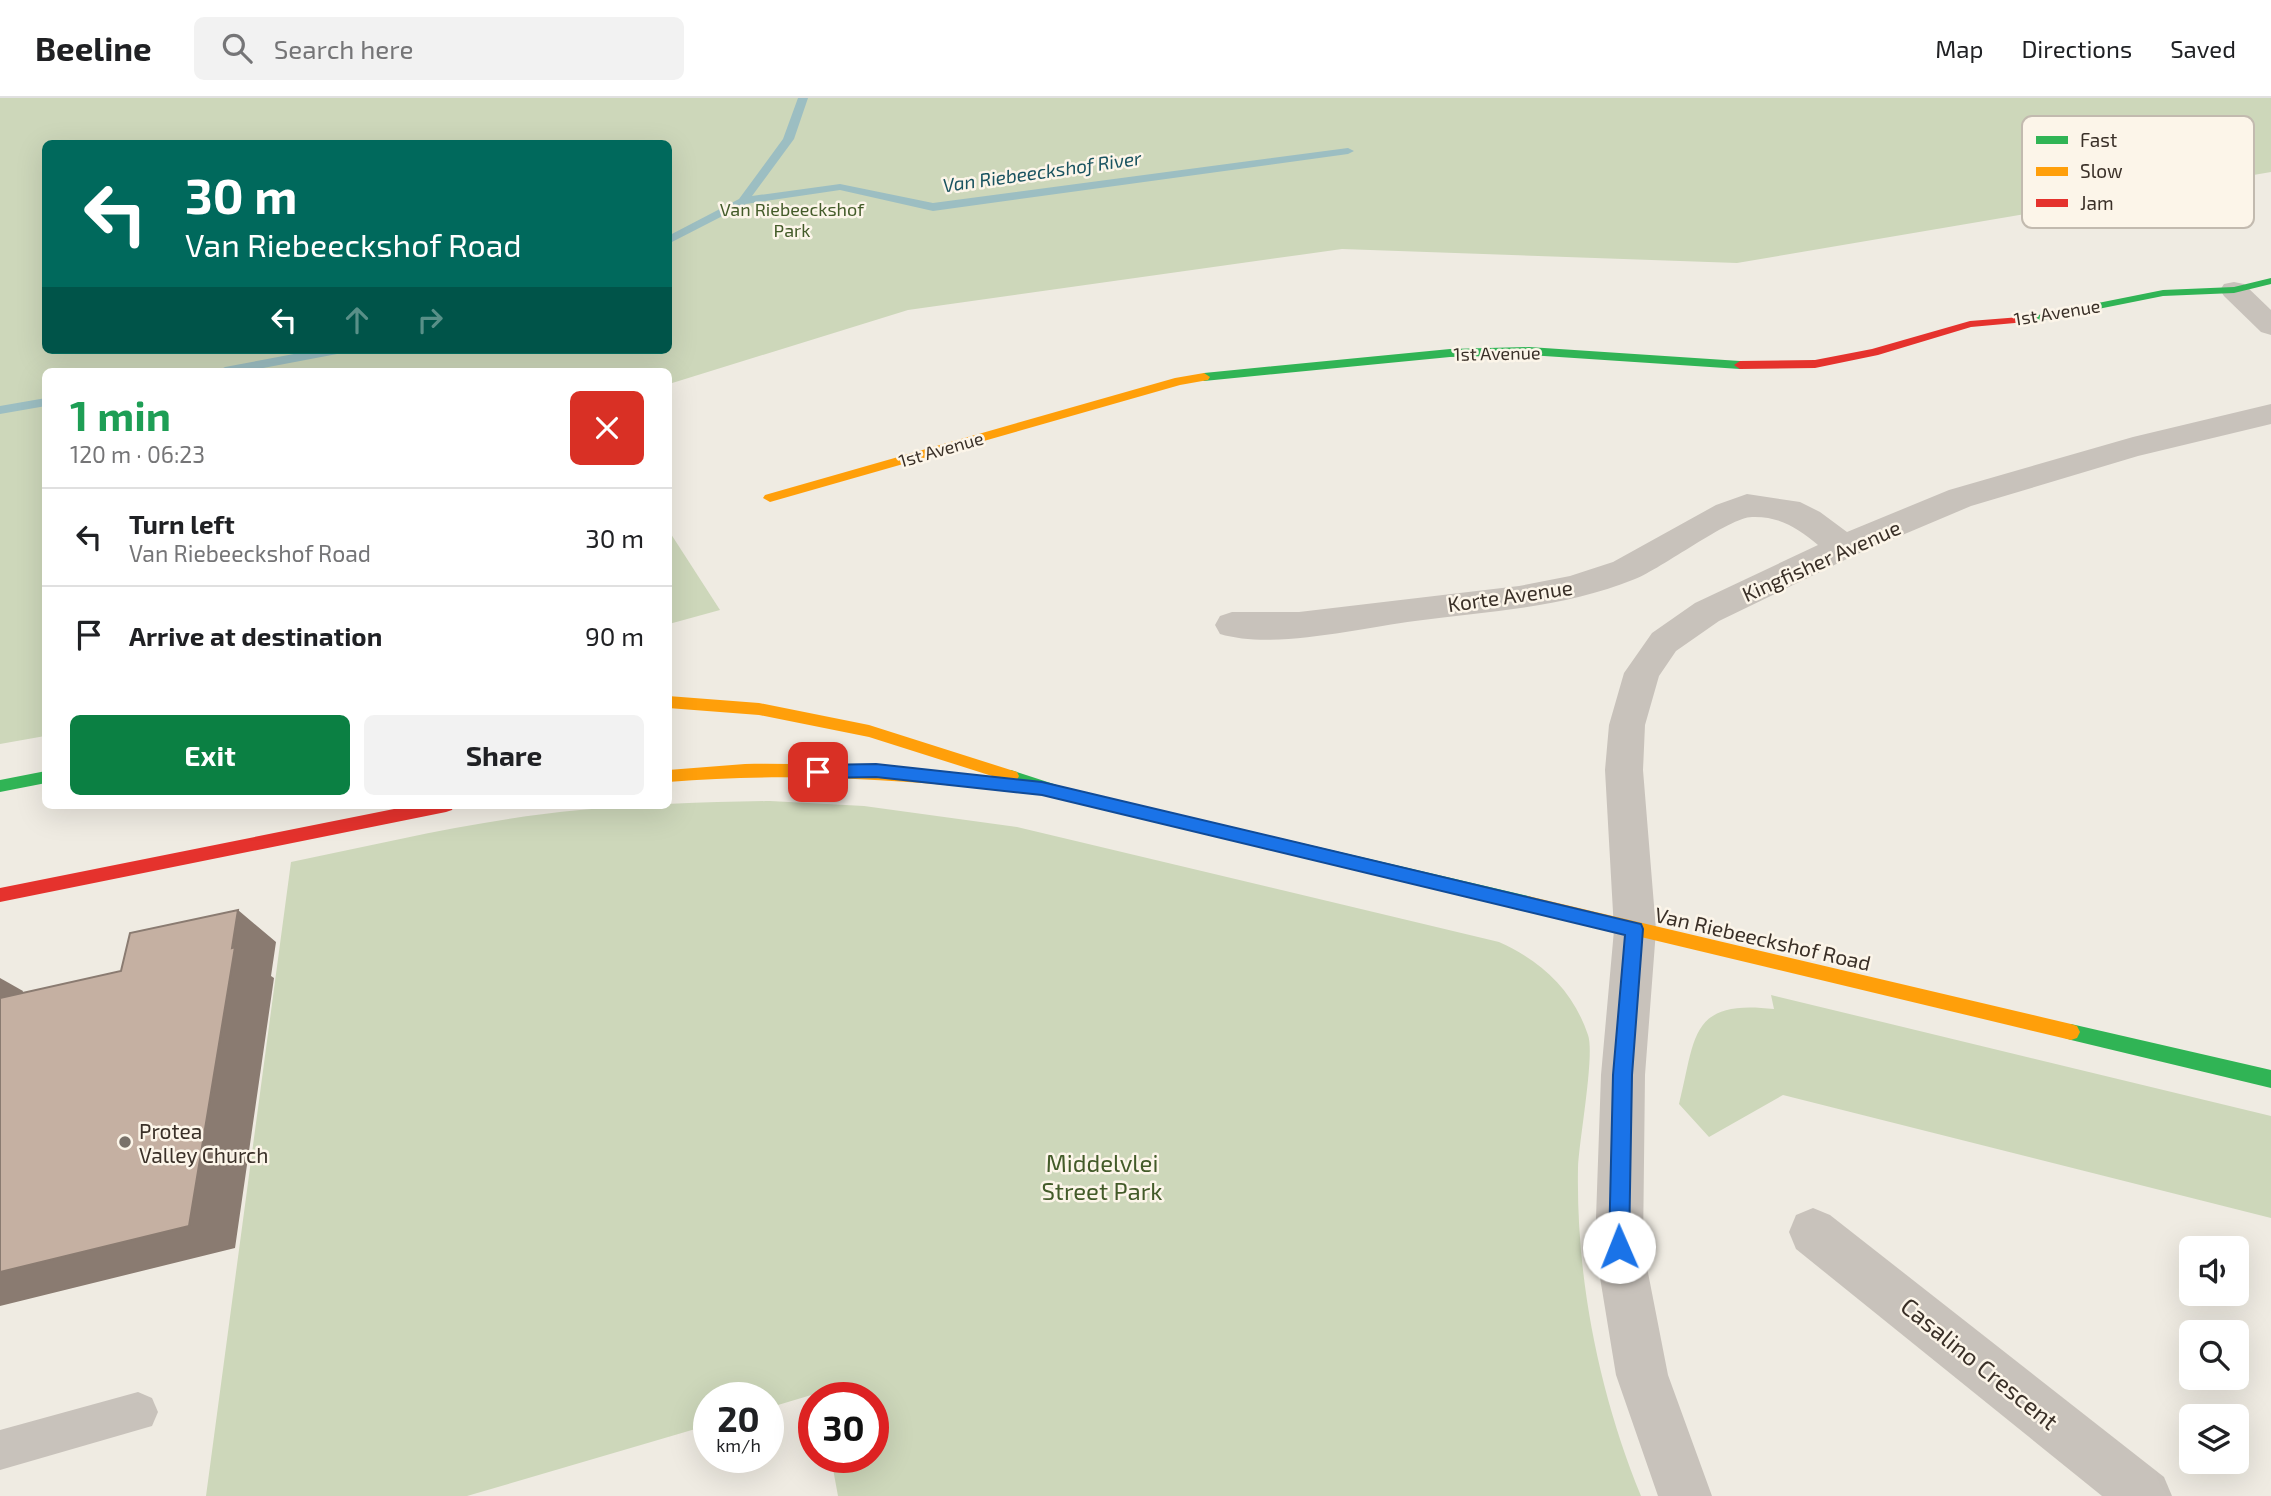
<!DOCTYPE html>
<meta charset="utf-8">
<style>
:root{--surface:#fff;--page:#f2f2f2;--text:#202124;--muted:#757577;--line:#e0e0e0;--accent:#0b8043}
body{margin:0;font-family:"Exo 2",sans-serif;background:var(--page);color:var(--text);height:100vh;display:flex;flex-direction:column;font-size:26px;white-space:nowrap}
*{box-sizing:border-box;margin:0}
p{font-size:23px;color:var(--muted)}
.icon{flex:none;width:38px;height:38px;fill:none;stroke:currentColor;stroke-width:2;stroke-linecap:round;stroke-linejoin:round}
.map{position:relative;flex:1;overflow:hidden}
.details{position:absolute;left:42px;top:270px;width:630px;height:441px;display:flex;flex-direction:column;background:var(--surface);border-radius:10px;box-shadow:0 7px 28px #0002}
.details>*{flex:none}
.top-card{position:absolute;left:42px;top:42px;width:630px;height:214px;border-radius:10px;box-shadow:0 7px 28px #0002;background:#00695c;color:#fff;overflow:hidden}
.buttons{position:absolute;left:2179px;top:1138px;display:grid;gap:14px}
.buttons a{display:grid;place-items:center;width:70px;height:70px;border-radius:10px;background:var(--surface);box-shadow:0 7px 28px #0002;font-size:35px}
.speed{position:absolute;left:693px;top:1284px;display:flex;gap:14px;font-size:35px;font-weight:700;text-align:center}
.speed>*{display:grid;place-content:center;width:91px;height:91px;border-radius:50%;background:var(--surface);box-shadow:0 7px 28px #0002;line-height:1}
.speed small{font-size:18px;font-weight:400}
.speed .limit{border:10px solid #d22;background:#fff;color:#111}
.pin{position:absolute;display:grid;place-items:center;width:60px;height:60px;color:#fff;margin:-30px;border-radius:14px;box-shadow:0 4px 10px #0006}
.me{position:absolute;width:77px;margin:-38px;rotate:359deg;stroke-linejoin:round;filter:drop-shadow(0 0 5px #0008)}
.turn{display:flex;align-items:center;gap:24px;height:147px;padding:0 28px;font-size:32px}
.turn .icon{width:91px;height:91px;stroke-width:2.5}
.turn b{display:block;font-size:49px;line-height:60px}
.lanes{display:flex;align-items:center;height:66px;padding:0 28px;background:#0003;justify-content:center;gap:35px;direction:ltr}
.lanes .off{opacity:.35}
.round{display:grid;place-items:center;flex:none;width:74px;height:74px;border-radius:10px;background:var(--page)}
.head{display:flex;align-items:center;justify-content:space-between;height:119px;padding:0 28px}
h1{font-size:42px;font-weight:700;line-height:52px;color:#1e9e55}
.button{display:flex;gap:14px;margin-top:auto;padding:14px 28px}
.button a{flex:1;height:80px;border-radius:10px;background:var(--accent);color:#fff;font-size:28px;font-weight:700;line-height:80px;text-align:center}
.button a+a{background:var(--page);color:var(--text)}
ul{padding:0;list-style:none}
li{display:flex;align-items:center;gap:21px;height:98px;padding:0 28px;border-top:2px solid var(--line)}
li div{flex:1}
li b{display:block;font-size:26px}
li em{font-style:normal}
header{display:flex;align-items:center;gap:42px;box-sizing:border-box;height:98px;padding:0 35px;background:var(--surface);border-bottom:2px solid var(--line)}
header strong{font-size:33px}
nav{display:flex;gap:38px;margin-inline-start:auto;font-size:24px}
.search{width:490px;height:63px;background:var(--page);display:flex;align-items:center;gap:18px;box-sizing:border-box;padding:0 24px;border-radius:10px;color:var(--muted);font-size:26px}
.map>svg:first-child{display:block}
.green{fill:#cdd7ba;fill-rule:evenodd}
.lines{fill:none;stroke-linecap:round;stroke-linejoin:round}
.stream{fill:#9cbec2;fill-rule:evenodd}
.lane{fill:#c8c2bb;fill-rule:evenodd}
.street{fill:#c8c2bb;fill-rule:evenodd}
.fast{fill:#30b455;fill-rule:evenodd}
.slow{fill:#ff9f0a;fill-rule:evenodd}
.jam{fill:#e5322d;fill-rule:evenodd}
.shaded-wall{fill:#8a7b71}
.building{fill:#c5b0a2;stroke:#8a7b71;stroke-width:2}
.route{fill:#1a73e8;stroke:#114b97;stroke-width:2}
.poi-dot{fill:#797169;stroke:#fcf5e9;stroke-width:2.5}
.labels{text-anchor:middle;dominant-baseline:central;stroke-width:5;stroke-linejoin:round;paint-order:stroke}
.far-park-label{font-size:18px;fill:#435b29;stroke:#fcf5e9}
.far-street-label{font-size:18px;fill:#3a3028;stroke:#fcf5e9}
.far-water-label{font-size:19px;font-style:italic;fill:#195360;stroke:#fcf5e9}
.street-label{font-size:21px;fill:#3a3028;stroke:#fcf5e9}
.poi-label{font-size:21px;fill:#3a3028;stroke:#fcf5e9;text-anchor:start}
.near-park-label{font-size:24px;fill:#435b29;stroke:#fcf5e9}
.near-street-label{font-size:24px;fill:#3a3028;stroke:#fcf5e9}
.key{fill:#fcf5e9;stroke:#c2baaf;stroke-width:2}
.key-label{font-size:19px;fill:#3a3028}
</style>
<header>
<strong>Beeline</strong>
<div class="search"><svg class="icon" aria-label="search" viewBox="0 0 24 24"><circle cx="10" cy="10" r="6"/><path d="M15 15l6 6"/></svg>Search here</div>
<nav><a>Map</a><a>Directions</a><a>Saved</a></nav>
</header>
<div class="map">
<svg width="2271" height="1398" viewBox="0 0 2271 1398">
<rect width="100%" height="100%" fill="#efebe2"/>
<g class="green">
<path d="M0,0H2271V74L1737,165L1342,151L908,212L669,286L668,273H46L45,638L0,646ZM46,46H668V252H46Z"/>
<path d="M669,433L720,512L669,526Z"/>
<path d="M770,703L864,708L1017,729L1499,844C1541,863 1573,892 1588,937C1595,957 1579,1042 1578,1070C1576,1181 1599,1295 1641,1398H838L831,1360H873V1300H820L818,1295L768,1310V1300H709V1327L467,1398H206L291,764C387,744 483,721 580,712C645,706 704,704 770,703Z"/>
<path d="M1771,897L2271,1018V1120L1783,997L1709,1039L1679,1006C1696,939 1689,901 1774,911Z"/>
</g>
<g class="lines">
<g class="stream">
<path d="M798,0H808L794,41L752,98L840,86L933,105L1348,50L1354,53L1348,56L933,113L840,92L746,106L668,146V138L739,101L783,41Z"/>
<path d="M315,252H344L337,256L247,273H218L225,269Z"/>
<path d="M46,300V308L0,316V308Z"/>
</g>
<path class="lane" d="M138,1294L152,1300L158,1314L152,1328L0,1372V1332Z"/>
<g class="street">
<path d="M2234,184L2244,186L2271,212V237L2261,234L2224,198L2220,192L2224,186Z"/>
<path d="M2271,306V326L2138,358L1971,408L1855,457L1719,523L1676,553L1659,578L1645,627L1643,672L1656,832L1645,977L1643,1149L1668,1277L1712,1398H1658L1616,1277L1595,1149L1601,977L1614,832L1605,672L1609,627L1624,575L1652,535L1695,505L1818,447C1798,430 1779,418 1752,419C1730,419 1661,471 1635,481C1563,510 1491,513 1415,523C1360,530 1273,552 1220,536L1215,527L1220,518L1232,514H1299L1519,488L1570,478L1613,464L1716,407L1747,396L1800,404L1820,414L1847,434L1949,392L2133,339Z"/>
<path d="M1813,1110L1830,1117L2164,1379L2172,1398H2102L1796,1151L1789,1134L1796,1117Z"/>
</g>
<g class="fast">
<path d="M2271,180V186L2234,195L2163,198L2033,224L2027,221L2033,218L2163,192L2234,189Z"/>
<path d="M1529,249L1740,263L1746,267L1740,271L1529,257L1450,259L1204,283L1198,279L1204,275L1450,251Z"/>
<path d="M1011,672L1066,690L1528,798L1534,800L1536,805L1534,810L1528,812L1066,702L1005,682L1003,678L1005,674Z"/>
<path d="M46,673V685L0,694V682Z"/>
<path d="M2071,926L2271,972V990L2071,942L2065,940L2062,934L2065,928Z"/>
</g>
<g class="slow">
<path d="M1204,275L1210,279L1208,282L1180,287L770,404L763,400L765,397L1175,280Z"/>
<path d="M668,598L759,605L869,627L1017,674L1019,678L1017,682L1011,684L869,639L759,617L668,610Z"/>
<path d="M745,666C823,665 900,670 978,678L984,680L986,684L984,688L978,690C875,680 772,675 668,684V672Z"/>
<path d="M1528,798L2071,926L2077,928L2080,934L2077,940L2071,942L1528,812L1522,810L1520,805L1522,800Z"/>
</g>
<g class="jam">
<path d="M2033,218L2037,219V223L1971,229L1878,257L1815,270L1740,271L1734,267L1740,263L1815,262L1872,251L1970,223Z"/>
<path d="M414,707H454L452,712L446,714L0,804V790Z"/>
</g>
</g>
<g class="shaded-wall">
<path d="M238,812L276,844L271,878L274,880L235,1150L0,1208V1174L232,850Z"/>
<path d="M0,880L23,893L10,938L0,933Z"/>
</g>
<path class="building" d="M238,812L232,850L235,849L189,1128L0,1174V900L121,873L130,835Z"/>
<path class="route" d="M876,666L1042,684L1641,826L1643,831L1632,977L1629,1149L1626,1156L1619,1159L1612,1156L1609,1149L1613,977L1625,837L1042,697L876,679L818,680L810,674L818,667Z"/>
<circle class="poi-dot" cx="125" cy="1044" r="7"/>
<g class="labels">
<g class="far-park-label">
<text x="792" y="111">Van Riebeeckshof<tspan x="792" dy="21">Park</tspan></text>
</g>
<g class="far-street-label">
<text transform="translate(2057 214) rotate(-9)">1st Avenue</text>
<text transform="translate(1497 255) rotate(-1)">1st Avenue</text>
<text transform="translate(941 351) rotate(-16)">1st Avenue</text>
</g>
<g class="far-water-label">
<text transform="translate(1042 73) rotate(-8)">Van Riebeeckshof River</text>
</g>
<g class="street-label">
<text transform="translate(1821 462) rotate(-24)">Kingfisher Avenue</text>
<text transform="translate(1510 497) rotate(-8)">Korte Avenue</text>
<text transform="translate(1763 840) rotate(13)">Van Riebeeckshof Road</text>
</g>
<g class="poi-label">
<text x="139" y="1032">Protea<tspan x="139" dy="24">Valley Church</tspan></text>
</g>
<g class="near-park-label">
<text x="1102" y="1064">Middelvlei<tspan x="1102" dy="28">Street Park</tspan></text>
</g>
<g class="near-street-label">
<text transform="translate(1980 1265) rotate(39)">Casalino Crescent</text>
</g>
</g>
<rect x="2022" y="18" width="232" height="112" rx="10" class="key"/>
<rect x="2036" y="38" width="32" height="8" fill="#30b455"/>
<rect x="2036" y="69" width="32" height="9" fill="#ff9f0a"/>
<rect x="2036" y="101" width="32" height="8" fill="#e5322d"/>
<g class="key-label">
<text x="2080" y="49">Fast</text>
<text x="2080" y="80">Slow</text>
<text x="2080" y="112">Jam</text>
</g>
</svg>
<div class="buttons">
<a><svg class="icon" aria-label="sound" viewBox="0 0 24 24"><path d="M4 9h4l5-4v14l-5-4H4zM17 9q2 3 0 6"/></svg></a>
<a><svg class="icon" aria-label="search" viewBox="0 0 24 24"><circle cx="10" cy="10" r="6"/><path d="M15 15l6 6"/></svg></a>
<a><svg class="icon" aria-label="layers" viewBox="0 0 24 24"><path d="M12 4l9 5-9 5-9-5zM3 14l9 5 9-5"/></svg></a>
</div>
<div class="speed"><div>20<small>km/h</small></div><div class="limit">30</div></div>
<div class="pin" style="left:818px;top:674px;background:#d93025"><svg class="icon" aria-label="arrive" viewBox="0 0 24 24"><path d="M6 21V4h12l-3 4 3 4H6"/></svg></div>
<svg class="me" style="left:1619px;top:1149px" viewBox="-20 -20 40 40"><circle r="19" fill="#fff"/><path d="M0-13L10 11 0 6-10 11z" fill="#1a73e8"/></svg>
<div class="top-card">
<div class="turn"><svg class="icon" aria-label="left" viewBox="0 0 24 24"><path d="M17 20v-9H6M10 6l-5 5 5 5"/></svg><div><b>30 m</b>Van Riebeeckshof Road</div></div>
<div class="lanes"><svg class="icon" aria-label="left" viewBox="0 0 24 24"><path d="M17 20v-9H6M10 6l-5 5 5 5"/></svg><svg class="icon off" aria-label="ahead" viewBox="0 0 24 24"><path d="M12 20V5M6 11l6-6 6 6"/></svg><svg class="icon off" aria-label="right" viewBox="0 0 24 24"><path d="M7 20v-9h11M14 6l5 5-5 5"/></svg></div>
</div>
<section class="details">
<div class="head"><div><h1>1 min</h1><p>120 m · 06:23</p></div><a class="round" style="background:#d93025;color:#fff"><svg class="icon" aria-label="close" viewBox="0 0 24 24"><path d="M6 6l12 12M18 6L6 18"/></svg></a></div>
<ul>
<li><svg class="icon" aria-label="left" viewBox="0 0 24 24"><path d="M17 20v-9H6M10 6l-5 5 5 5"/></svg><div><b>Turn left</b><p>Van Riebeeckshof Road</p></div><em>30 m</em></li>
<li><svg class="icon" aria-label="arrive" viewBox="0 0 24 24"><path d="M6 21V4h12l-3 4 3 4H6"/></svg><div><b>Arrive at destination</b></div><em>90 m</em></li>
</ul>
<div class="button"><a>Exit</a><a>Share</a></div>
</section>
</div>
